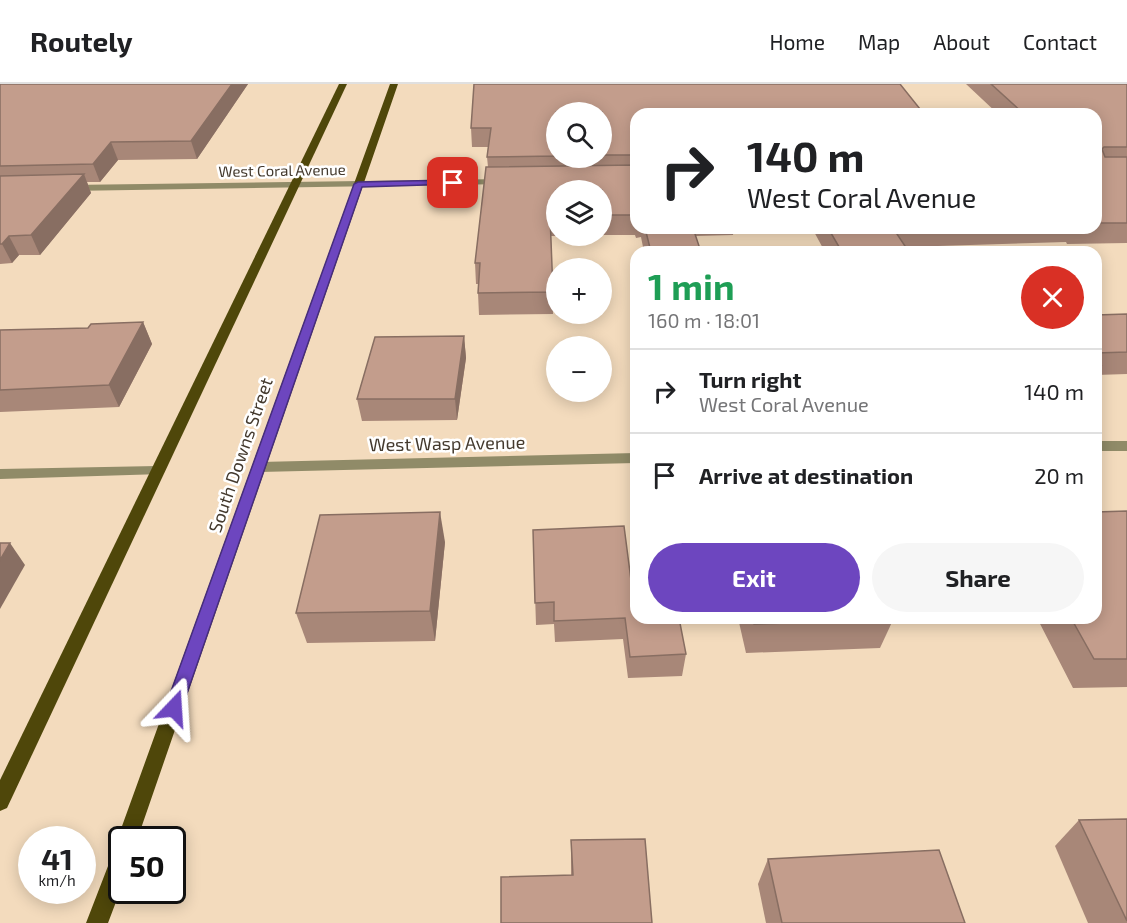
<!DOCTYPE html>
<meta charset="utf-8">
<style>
:root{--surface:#fff;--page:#f6f6f6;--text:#202124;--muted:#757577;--line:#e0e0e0;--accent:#6d46bf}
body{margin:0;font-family:"Exo 2",sans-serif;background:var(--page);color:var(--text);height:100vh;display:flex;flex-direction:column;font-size:22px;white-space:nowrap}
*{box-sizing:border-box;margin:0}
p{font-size:20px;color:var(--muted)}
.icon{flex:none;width:33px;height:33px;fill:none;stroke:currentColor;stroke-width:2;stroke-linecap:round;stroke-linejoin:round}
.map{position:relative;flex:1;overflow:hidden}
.panel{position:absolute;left:630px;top:162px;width:472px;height:378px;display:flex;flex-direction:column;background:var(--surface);border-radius:18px;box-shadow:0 3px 15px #0003}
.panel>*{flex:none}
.banner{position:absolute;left:630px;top:24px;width:472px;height:126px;border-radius:18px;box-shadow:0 3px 15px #0003;background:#fff;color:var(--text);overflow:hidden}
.tools{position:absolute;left:546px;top:18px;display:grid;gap:12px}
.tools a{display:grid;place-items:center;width:66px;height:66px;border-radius:50%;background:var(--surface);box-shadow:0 3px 15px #0003;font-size:30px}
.speed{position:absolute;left:18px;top:742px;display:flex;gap:12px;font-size:30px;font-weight:700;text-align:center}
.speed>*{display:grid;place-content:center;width:78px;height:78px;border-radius:50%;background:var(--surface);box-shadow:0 3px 15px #0003;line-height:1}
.speed small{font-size:15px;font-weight:400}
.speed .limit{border:3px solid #111;border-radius:9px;background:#fff;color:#111}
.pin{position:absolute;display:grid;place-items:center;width:51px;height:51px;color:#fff;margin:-26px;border-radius:12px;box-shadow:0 3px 9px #0006}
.me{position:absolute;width:66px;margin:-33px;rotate:20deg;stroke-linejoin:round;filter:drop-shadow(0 0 4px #0008)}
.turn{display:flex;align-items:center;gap:21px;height:126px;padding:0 18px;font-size:27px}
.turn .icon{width:78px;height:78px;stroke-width:2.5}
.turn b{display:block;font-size:42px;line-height:51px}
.round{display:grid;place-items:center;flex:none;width:63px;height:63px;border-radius:32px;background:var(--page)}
.headline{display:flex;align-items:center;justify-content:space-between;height:102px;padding:0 18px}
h1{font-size:36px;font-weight:700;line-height:45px;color:#1e9e55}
.cta{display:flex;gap:12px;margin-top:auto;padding:12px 18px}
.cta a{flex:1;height:69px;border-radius:36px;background:var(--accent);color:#fff;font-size:24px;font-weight:700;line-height:69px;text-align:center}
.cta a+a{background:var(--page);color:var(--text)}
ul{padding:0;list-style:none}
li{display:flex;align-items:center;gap:18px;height:84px;padding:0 18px;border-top:2px solid var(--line)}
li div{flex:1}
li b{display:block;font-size:22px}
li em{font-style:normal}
header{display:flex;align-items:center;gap:36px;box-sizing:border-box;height:84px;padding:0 30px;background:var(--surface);border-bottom:2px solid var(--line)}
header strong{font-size:28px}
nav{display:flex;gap:33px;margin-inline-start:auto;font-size:21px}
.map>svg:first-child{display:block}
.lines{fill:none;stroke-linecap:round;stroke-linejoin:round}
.minor{fill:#908b68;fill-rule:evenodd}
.major{fill:#4f470a;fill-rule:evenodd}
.wall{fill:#a88778;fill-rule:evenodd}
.shaded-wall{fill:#886e62}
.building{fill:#c39d8c;stroke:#886e62;stroke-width:1.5}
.route{fill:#6d46bf;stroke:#472e7c;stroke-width:1.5}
.labels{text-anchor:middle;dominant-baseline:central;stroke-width:5;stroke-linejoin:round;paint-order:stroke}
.far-street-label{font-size:15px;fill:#443a2e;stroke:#fff}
.street-label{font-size:18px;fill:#443a2e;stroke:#fff}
</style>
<header>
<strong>Routely</strong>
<nav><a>Home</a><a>Map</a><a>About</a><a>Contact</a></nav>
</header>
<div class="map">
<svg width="1127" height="839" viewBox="0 0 1127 839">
<rect width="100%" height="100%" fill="#f3dbbd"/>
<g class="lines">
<g class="minor">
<path d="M504,95L507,96V100L69,107L64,104L69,101Z"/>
<rect x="1096" y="357" width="31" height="10"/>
<path d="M636,369V379L260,388L253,383L260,378Z"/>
<path d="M157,382L164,387L162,390L0,395V385Z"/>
</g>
<g class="major">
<path d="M339,0H347L7,724L0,727V696Z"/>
<path d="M390,0H398L137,756H122V802L108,839H86L115,764L119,762L117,756Z"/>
</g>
</g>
<g class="wall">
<path d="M0,0H248L197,75L118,76L100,98H87L91,109L40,171H19L12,179L0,180Z"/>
<path d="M474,0H900L924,30H636V144H734L733,151L695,152L701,168H644L641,153L636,154L635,151H602V106H556V152H592H551L553,230L479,231L478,209V200H476L475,179L486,83H488L487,73L488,63H472L471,44ZM556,28H602V74H556Z"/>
<path d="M966,0H1127V159L1067,160L1066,158L906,163L909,168H825L812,144H1096V30H998Z"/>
<path d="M1127,230V290L1096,291V231Z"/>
<path d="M143,238L152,260L119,323L0,328V246L88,244Z"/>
<path d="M464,252L466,274L457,336L362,337L357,315Z"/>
<path d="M1127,427V603L1073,604L1037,534H1096Z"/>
<path d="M533,446L686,570L682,592L628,594L623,555L555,558L554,540L536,541Z"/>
<path d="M445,458L435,557L307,559L296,529Z"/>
<path d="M738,534H892L893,536L880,564L746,569Z"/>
<path d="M1127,735V839H1088L1055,762L1079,736Z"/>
<path d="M571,756L652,839L571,791Z"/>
<path d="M768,775L965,839H766L758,800Z"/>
</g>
<g class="shaded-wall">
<path d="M232,0H248L197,75L191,57Z"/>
<path d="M111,58L118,76L100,98L93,80Z"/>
<path d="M84,90L91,109L40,171L31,151Z"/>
<path d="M9,152L19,171L12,179L2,160Z"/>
<path d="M143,238L152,260L119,323L109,301Z"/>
<path d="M464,252L466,274L457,336L455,315Z"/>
<path d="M440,428L445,458L435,557L430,527Z"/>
<path d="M10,459L25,481L0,525V476Z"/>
</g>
<g class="building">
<path d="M0,0H232L191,57L111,58L93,80L0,82Z"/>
<path d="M474,0H900L924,30H636V71H602V28H556V72L487,73L491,44H471Z"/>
<path d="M991,0H1127V63H1104L1102,65L1105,73H1127V139H1096V96H1098L1096,94V30H1024Z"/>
<path d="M636,81V131H602V106H556V131H550L553,208L478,209L480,179H475L486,83Z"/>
<path d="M84,90L31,151L9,152L2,160H0V92Z"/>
<path d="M645,144H693L701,168H651Z"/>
<path d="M828,144H893L909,168H842Z"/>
<path d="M1127,230V268L1096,269V231Z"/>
<path d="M143,238L109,301L0,306V246L88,244L91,240Z"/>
<path d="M464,252L455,315H357L375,253Z"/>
<path d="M1096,276L1101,281L1096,282Z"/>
<path d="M1127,427V575H1094L1071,534H1096V428Z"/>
<path d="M440,428L430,527L296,529L320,431Z"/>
<path d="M624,442L635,527H636V534H679L686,570L630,573L625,534L554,537V518L535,519L533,446Z"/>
<path d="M0,459H10L0,476Z"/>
<path d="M752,534H892L893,536L754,540Z"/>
<path d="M1127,735V837L1079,736Z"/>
<path d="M645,755L652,839H501V793L573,791L571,756Z"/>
<path d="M939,766L965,839H782L768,775Z"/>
</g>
<path class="route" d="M453,96L456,97V100L362,103L182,624L180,630L174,632L168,630L165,624L354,100L358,98Z"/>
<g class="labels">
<g class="far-street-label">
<text transform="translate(282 86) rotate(-1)">West Coral Avenue</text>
</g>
<g class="street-label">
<text transform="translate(447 359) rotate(-1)">West Wasp Avenue</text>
<text transform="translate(240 371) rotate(-71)">South Downs Street</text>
</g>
</g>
</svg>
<div class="tools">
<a><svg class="icon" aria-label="search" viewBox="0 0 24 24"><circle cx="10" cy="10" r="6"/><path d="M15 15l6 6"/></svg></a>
<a><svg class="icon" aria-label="layers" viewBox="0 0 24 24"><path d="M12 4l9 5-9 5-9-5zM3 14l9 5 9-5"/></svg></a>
<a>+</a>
<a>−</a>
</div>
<div class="speed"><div>41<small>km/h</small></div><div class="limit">50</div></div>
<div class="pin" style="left:453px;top:99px;background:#d93025"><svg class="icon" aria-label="arrive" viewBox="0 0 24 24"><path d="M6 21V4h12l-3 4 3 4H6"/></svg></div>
<svg class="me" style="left:174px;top:624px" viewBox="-20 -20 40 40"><path d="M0-17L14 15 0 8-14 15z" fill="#6d46bf" stroke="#fff" stroke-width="4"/></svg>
<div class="banner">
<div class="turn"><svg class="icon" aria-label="right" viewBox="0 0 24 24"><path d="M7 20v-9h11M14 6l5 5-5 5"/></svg><div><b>140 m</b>West Coral Avenue</div></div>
</div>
<section class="panel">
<div class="headline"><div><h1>1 min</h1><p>160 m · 18:01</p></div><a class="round" style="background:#d93025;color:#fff"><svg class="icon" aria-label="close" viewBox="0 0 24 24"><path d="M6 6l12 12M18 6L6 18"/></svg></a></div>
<ul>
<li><svg class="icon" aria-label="right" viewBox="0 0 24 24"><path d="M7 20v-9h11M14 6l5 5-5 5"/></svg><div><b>Turn right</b><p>West Coral Avenue</p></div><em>140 m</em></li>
<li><svg class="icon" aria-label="arrive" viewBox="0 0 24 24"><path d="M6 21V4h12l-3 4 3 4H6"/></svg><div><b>Arrive at destination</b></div><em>20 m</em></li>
</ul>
<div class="cta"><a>Exit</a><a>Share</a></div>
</section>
</div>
